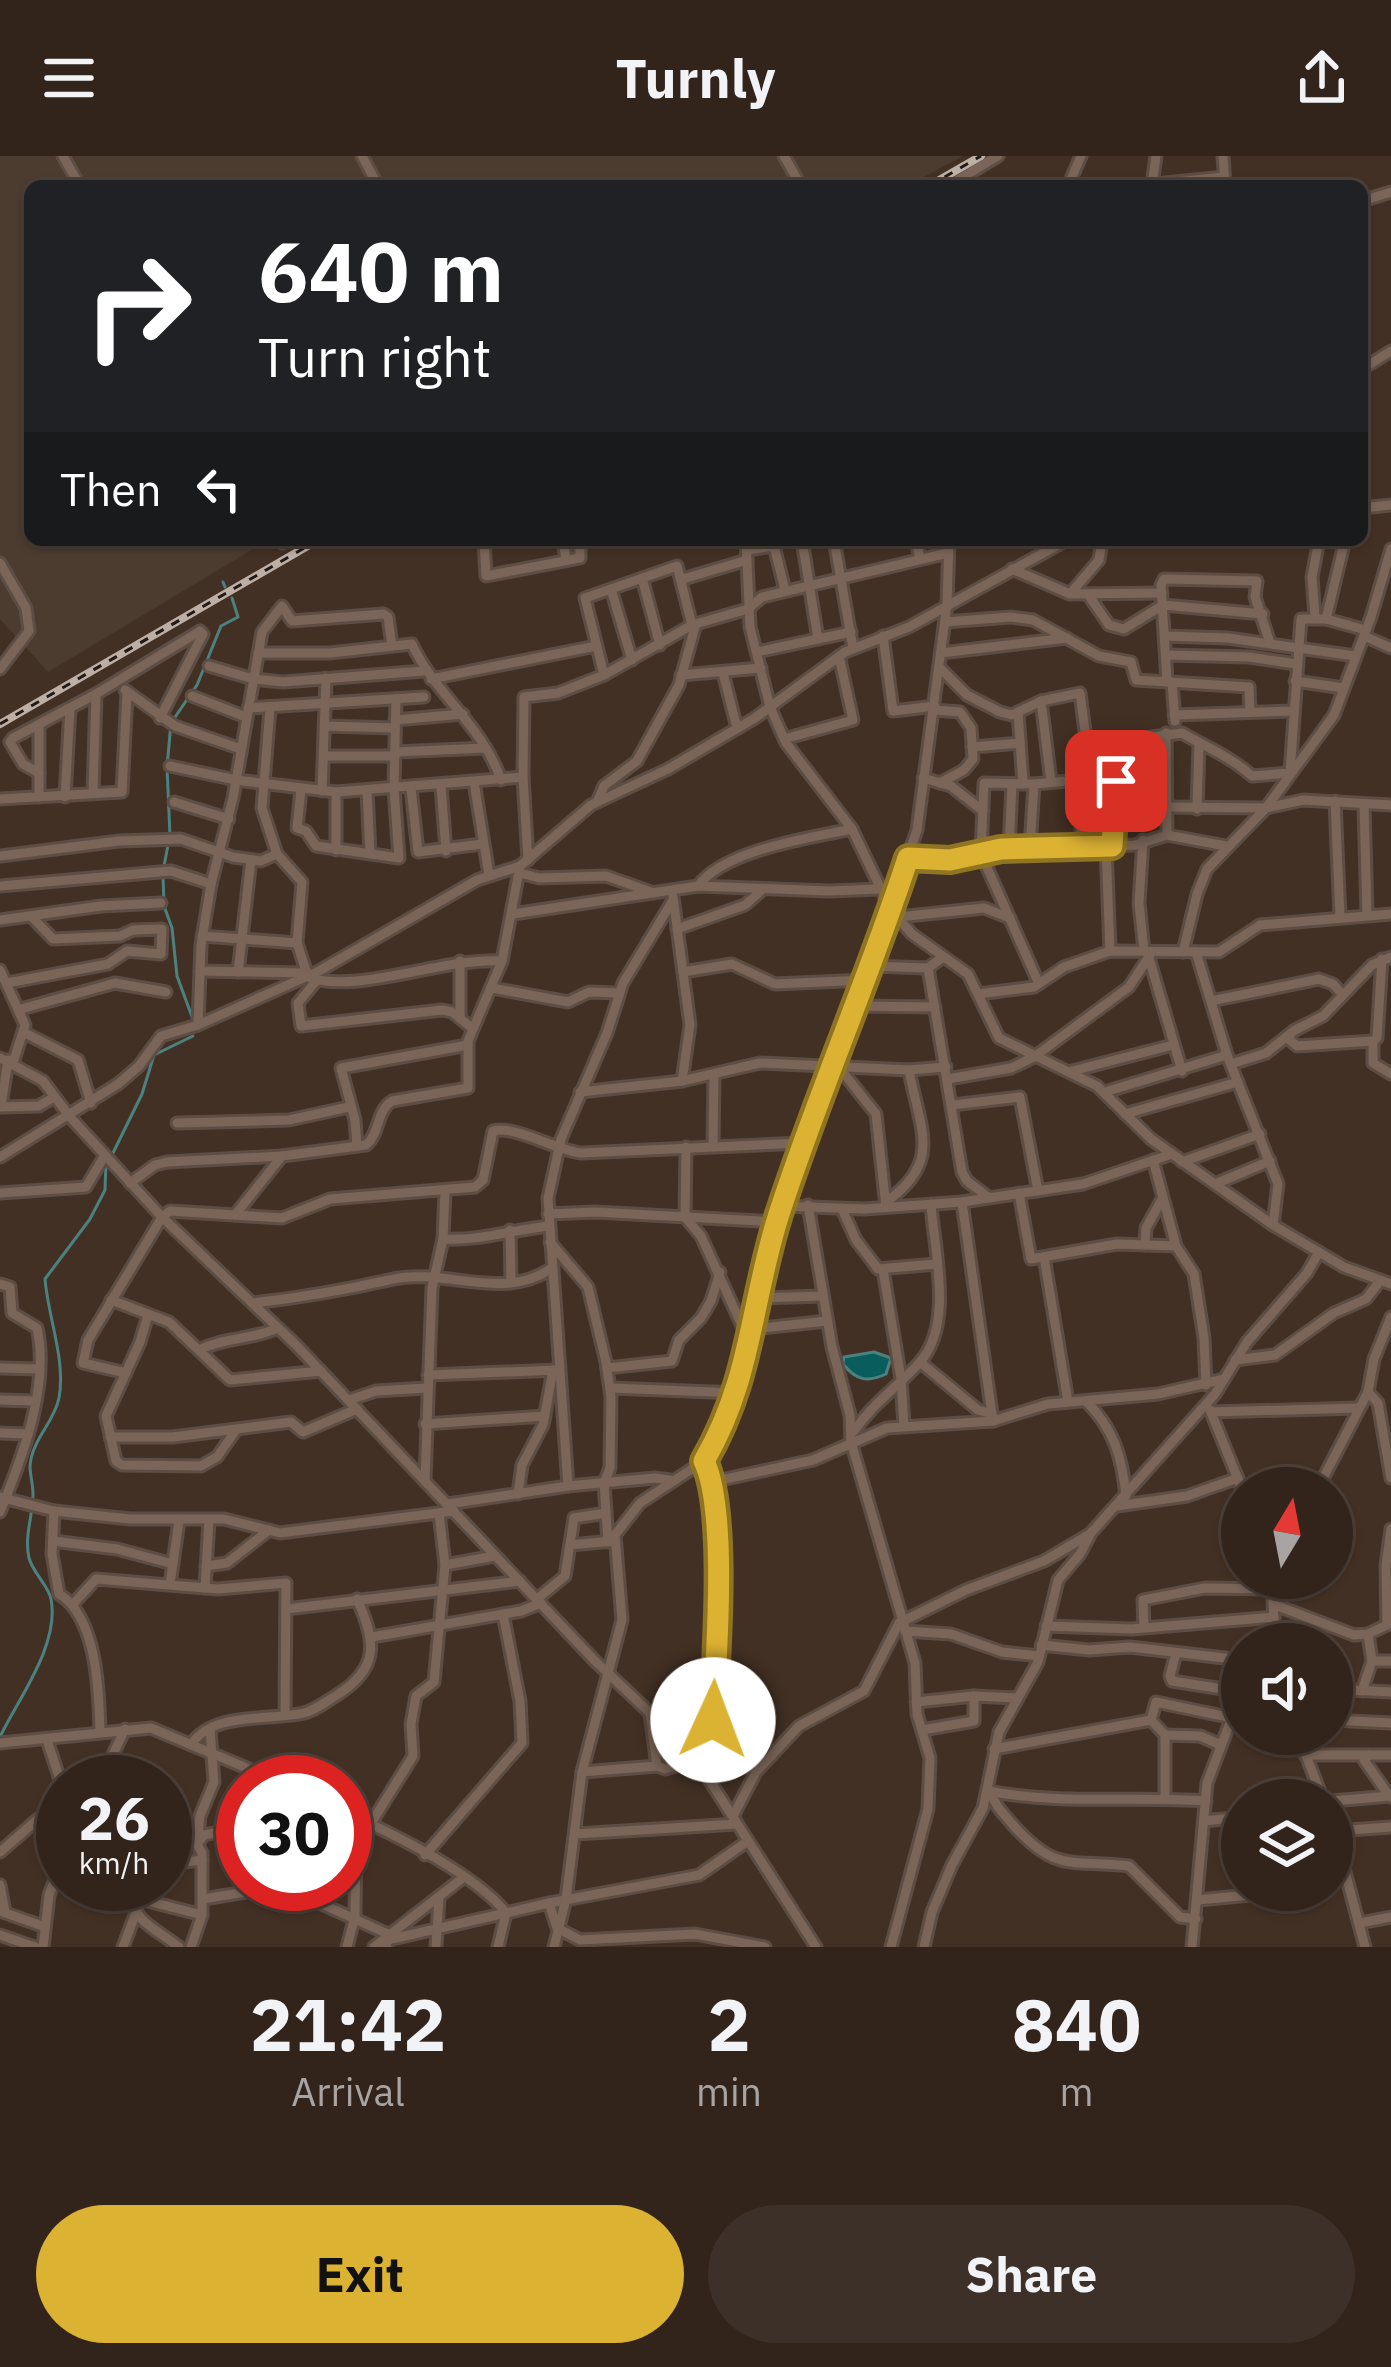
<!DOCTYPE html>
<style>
:root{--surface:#32241b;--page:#3d3028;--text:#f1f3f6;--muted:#a8a4a3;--line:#4d413a;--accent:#dcb233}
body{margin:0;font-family:"IBM Plex Sans",sans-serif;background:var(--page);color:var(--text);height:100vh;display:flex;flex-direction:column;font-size:45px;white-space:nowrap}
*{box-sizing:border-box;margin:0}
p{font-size:39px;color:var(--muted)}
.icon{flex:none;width:66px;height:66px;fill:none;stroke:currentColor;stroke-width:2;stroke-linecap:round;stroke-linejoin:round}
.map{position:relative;height:1791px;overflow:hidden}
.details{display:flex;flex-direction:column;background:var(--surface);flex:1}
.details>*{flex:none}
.hud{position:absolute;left:24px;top:24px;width:1344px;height:366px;border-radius:18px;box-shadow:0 3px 9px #0004,0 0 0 3px var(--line);background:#202124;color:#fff;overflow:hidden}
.needle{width:78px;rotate:10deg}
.buttons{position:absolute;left:1221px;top:1311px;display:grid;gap:24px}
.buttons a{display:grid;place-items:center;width:132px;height:132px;border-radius:50%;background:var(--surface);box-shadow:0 3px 9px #0004,0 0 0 3px var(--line);font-size:60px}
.speed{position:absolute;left:36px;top:1599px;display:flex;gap:24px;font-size:60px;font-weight:700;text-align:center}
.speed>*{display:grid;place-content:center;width:156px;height:156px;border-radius:50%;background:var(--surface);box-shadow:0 3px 9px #0004,0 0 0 3px var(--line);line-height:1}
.speed small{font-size:30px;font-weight:400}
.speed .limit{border:18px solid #d22;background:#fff;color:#111}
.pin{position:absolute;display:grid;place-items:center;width:102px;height:102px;color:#fff;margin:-51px;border-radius:24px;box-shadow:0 6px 18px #0006}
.me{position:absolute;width:132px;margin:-66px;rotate:2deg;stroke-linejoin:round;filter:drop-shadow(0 0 9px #0008)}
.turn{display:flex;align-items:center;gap:42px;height:252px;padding:0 36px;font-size:54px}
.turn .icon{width:156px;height:156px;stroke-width:2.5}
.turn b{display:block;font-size:84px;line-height:102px}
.then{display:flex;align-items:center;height:114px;padding:0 36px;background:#0003;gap:24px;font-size:45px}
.eta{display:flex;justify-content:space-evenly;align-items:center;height:204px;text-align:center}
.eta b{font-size:72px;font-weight:700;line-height:84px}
.primary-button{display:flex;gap:24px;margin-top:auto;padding:24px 36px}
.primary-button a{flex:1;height:138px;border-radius:72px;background:var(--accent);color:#111;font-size:48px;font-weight:700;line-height:138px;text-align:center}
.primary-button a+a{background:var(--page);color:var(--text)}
header{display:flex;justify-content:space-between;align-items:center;height:156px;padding:0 36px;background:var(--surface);font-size:54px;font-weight:700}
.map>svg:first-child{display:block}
.industrial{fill:#4b3c2f}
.water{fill:#095d5d;stroke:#4b8280;stroke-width:3}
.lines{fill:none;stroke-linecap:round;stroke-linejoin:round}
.stream{stroke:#4b8280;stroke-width:3}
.minor-casing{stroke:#5d4d44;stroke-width:15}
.minor{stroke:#7a6558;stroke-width:9}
.rail-casing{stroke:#bdaea6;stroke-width:8}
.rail{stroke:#231a15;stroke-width:3;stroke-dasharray:9;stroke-linecap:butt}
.route-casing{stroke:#8f7421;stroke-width:30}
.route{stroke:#dcb233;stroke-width:21}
</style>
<header><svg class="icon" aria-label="menu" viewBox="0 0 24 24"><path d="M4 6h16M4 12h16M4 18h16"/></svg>Turnly<svg class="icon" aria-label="share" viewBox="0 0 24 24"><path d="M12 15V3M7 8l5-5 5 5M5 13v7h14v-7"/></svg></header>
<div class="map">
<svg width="1391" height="1791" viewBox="0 0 1391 1791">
<rect width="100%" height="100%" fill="#433024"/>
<path class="industrial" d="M0,0H963L907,30H30V384H268L48,516L0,463Z"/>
<path class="water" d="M874,1196L891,1202L886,1218C867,1227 856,1224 843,1208L844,1201Z"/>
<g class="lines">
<g class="stream">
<path d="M223,426L225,431"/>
<path d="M170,680L167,611L171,567L197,529L221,470L238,461L232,442"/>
<path d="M164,710L168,689"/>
<path d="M163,719L164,750L172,772L177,820L194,866"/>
<path d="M112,999L142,938L154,899L193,880"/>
<path d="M0,1581C18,1543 60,1489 51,1443C48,1429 33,1417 29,1402C24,1380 33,1360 33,1338C33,1328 30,1319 30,1310C32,1283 54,1267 59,1242C66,1204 48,1161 45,1123L90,1063L105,1034L106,1006"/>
</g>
<defs>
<g id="minor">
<path d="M63,0L80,30"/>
<path d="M362,0L378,30"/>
<path d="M784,0L801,30"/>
<path d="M1156,0L1153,22L1156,28L1224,21"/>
<path d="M1223,0L1225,30"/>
<path d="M948,30L998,0"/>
<path d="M1068,30L1081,0"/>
<path d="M1362,45L1391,36"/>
<path d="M1362,213L1391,195"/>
<path d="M1362,352L1391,349"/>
<path d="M281,384L282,387"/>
<path d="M484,384L486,420L580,402V384"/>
<path d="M563,384L566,404"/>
<path d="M746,384L750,471L770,551L786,587L852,673L891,754L912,778L968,818L999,882L1097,930L1151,983L1273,1069L1344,1111L1391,1128"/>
<path d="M802,384L818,483"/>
<path d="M834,384L853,492"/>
<path d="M916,384L920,403"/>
<path d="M747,394L774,390L785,434"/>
<path d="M0,407L26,452L29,475L0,513"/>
<path d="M1012,413L1070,438L1162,437"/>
<path d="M642,422L660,489"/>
<path d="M683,423L747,404"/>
<path d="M611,433L632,504"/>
<path d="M1070,438L1099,404L1102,384"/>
<path d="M1089,440L1109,469L1124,473L1163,449L1263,458"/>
<path d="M1315,461L1312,421L1319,384"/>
<path d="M1326,463L1345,384"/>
<path d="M945,466L1011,461L1033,464L1099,500L1131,506L1136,524L1249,531L1250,556"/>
<path d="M883,480L893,555L935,550"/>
<path d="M1165,480L1228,482L1355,500"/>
<path d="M1364,480L1391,492"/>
<path d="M757,496L851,476"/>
<path d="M258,497H330L412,488C434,537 483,570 501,624"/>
<path d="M941,497L1067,482"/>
<path d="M1166,499L1249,501L1296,508"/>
<path d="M209,510L253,523L283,526L424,515"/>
<path d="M939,511L967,539L1000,556L1012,559L1041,545L1080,537L1091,621"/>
<path d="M723,517L737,572"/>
<path d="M604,519L585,442L677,410L692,469"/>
<path d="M681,519L761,512"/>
<path d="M431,523L596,490"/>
<path d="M1167,525L1161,429L1164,423L1257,425L1255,441L1270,487"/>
<path d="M1295,525L1344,532"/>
<path d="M1172,526L1175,565"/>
<path d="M125,534L175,570L241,593"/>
<path d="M192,540L246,561"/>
<path d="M1041,545L1051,626"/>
<path d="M248,552L424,541"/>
<path d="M270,552L262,652L277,698L302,726L297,787L308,821C356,839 443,801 502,805"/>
<path d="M934,554L960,556L971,572L973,603L964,614L940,627"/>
<path d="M1018,556L1023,628"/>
<path d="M1174,559L1293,555"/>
<path d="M160,562L203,478L200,475"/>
<path d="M395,564L463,558"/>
<path d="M325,570L395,572"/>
<path d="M1166,577L1167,679"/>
<path d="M784,583L853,564L839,500"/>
<path d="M1088,590L1182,577C1206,591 1231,601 1252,620L1290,617L1301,463H1326L1366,474"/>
<path d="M972,591L1020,587"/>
<path d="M395,596L486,592"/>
<path d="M324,600H395"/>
<path d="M170,610L236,624L336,636L523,621"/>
<path d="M39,617L23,608L10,586L13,582L96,538L200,475"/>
<path d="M1081,621V691"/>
<path d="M923,622L951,630L983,655"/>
<path d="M474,626L489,719"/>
<path d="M441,630L446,695"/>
<path d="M411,632L418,696L482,688"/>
<path d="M301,633L297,672L306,675L316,690L399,702L394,633L396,543"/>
<path d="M367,634L370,697"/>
<path d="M322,635L326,522"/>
<path d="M93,637L96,538"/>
<path d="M39,641V569"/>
<path d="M65,641L70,552"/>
<path d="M0,643L122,636L127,537"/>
<path d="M598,644L604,630L637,605L679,529L695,471"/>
<path d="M1335,645L1340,761"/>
<path d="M174,646L229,663"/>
<path d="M1364,649L1367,759"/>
<path d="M1167,651L1266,652L1303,644L1391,649"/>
<path d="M1197,653L1199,588"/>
<path d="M1143,684L1139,747L1144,795"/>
<path d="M1106,690L1110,795"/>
<path d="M1030,692L1034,628"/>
<path d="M1009,693L1012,628"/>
<path d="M336,694V636"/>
<path d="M0,700L119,685L181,683L233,701L261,705L277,698"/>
<path d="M908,702L950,704L1001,693L1135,689L1167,679L1226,690"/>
<path d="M528,704L523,621L524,541L558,537L604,519L692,469L748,453L762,441L948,397"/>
<path d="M520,717L539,722L606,720L654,737"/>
<path d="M0,730L171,715L211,728"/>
<path d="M698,730C724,694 809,682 852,673"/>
<path d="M673,741L690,869L682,925"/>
<path d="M513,758L698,730L830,735L880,733"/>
<path d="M898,761L984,752L1010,762"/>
<path d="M0,764L101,750L161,747"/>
<path d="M677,773L745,749L763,733"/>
<path d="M202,780L297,787"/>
<path d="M1183,796L1197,738L1207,713L1266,652L1334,559L1371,461L1391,393"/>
<path d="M1196,796L1227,899L1278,1028L1273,1069"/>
<path d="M1149,802L1182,915"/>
<path d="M1382,803L1377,882L1373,885V907L1391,918"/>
<path d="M460,805V862"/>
<path d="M870,810L928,812L943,801"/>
<path d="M928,812L962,1016L967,1025L988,1041"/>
<path d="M0,814L25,869L13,907"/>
<path d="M200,815L306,817"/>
<path d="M238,816L251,704"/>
<path d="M683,816L732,808L775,828L866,824"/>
<path d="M317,824L298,847L301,870L442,854L452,856L472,872"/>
<path d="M7,827L108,808L127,795L161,798L162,773L133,774L120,780L53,783L31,760"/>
<path d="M1039,828L981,698L984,627L1034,628L1115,621L1112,690"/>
<path d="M492,832L568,846L589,836L619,837"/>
<path d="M978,838L1034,831L1064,811L1110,795L1219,796L1260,769L1391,758"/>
<path d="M1211,845L1319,823L1333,828L1343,839"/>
<path d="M856,850L935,851"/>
<path d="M21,853L115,827L166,836"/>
<path d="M198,869L201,789L211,728L233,642L262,476L282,450L292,465L384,458L388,461L392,490"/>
<path d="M25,877L78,904L91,947"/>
<path d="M1286,881L1297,890L1373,885"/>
<path d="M0,902L43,925L70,961L162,1061L296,1189L594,1504L667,1573L708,1622L816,1791"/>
<path d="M1231,908L1266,897L1295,874L1323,860L1372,809L1391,801"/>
<path d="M842,909L845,919L876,958L886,1051"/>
<path d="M1072,915L1173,889"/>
<path d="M948,923L1011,912L1034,901L1129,831L1152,796"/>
<path d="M580,936L682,925L760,907L909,914L946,911"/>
<path d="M1105,936L1227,899"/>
<path d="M952,949L1020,941L1038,1035"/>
<path d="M1,950L8,904"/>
<path d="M0,951L39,950L54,941"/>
<path d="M1125,958L1238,926"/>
<path d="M177,967L289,964L349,951"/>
<path d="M357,990L355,964L341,912L468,889"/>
<path d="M713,990L714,919"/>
<path d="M686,991L685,1061L701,1080L749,1185"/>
<path d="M0,1001L118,928L139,910L161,880L198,869L319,815L477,724L520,710L591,649L668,613L755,562L845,496L909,471L1067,384"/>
<path d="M1153,1004L1176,1090L1194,1118L1204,1182L1206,1229"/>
<path d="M1182,1006L1260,978"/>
<path d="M130,1027L155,1009L167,1006L282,1000L366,989C380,978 376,955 392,945L468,932V885L502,805L520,710"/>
<path d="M1215,1028L1270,1005"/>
<path d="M0,1037L86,1031L105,999"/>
<path d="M1019,1037L1031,1103L1117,1088L1176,1090"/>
<path d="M886,1046C943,1005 920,975 909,914"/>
<path d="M962,1046L993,1265"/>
<path d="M808,1049L832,1191L850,1259L851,1286L915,1507L917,1558L930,1602L928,1653L891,1791"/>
<path d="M782,1050L864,1053L962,1046L1083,1028L1172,998"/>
<path d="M842,1053L856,1084L878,1113L936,1108"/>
<path d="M548,1058L595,1056L777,1066"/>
<path d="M235,1059L282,1000"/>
<path d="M510,1074L511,1127"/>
<path d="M443,1083C480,1085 512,1074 549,1070"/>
<path d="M550,1086L588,1131L606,1206L611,1241L610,1312L604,1327L608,1386"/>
<path d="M1145,1089L1146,1072L1161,1045"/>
<path d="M1044,1101L1068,1246"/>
<path d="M883,1114L901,1223L904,1270"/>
<path d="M0,1128L10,1131L12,1157L37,1172C50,1231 22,1302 0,1356"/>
<path d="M761,1142L822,1140"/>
<path d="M111,1144L169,1166L230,1224L321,1215"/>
<path d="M253,1147C299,1142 344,1134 389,1124C444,1110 501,1147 552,1112"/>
<path d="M148,1159L140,1186L106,1260L116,1305L122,1309L201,1310L217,1301L236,1274"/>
<path d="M753,1173L827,1165"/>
<path d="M199,1194C225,1181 252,1184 278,1172"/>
<path d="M1235,1204L1275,1199L1334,1157L1366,1143L1380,1125"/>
<path d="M920,1206L978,1254L992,1258"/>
<path d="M0,1212L39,1213"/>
<path d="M607,1212L672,1205L679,1184L701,1162L711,1145L720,1116"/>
<path d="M126,1217L83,1207L88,1184L162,1061L170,1055L282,1062L330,1043L475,1031L483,1024L493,975C515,969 555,994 581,997L803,987"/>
<path d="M428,1219L559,1214"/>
<path d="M610,1232L738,1237"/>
<path d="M1368,1236L1378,1247L1391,1322"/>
<path d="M0,1244L34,1245"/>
<path d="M349,1244L376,1235L427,1232"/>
<path d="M1086,1245C1114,1273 1122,1301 1126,1340"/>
<path d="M1210,1254L1242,1333"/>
<path d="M1211,1256L1358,1252"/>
<path d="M425,1268L545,1260"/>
<path d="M854,1275C873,1247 898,1231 920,1206C954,1168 934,1094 931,1048"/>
<path d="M0,1277L26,1278"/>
<path d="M110,1281H173L291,1266L303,1276L357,1253"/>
<path d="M704,1305C729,1356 716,1558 708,1621"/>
<path d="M425,1325L432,1132L443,1083L445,1035"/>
<path d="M712,1326L813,1304L887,1272L993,1265L1048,1248L1158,1238L1224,1223"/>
<path d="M568,1330L548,1042L561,983L607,877L623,827L673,744"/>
<path d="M1318,1332L1368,1236L1374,1203L1391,1161"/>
<path d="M518,1338L522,1309L543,1269L553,1214"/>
<path d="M0,1341L54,1355L130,1363H224L280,1377L454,1355"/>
<path d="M448,1348L568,1330L655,1322L670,1324"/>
<path d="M1117,1350L1187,1340L1238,1322"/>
<path d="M54,1355L52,1398L59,1438C97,1461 99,1535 100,1576"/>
<path d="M53,1385L117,1393L173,1408"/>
<path d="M570,1389L613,1385"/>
<path d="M445,1409L495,1400"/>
<path d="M206,1410L227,1407L269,1374"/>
<path d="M1272,1422L1275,1488"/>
<path d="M170,1428L179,1365"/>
<path d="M205,1432L209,1364"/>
<path d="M537,1443L565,1420L574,1362L606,1357"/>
<path d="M74,1447L96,1423L218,1433L286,1427L285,1559"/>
<path d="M1275,1449L1354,1479L1368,1478L1391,1467"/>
<path d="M286,1453L520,1425"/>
<path d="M1387,1468L1386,1409L1391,1373"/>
<path d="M1046,1470L1132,1473L1274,1461"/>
<path d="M1144,1471L1143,1444L1205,1432L1273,1433"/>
<path d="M905,1475L951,1478L1002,1496L1039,1500"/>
<path d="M372,1481L521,1455L541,1447"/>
<path d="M1041,1489L1089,1494L1130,1491L1242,1504"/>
<path d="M1176,1497L1170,1520L1172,1525L1242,1536"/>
<path d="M1372,1505H1391"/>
<path d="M1332,1533L1391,1536"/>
<path d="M1362,1535L1372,1505L1368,1478"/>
<path d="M916,1546L974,1540L1016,1542"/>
<path d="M650,1557L657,1610"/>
<path d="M1151,1564L1156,1546L1242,1564"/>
<path d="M1332,1564L1391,1567"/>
<path d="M922,1574L974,1565V1540"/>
<path d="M1298,1578L1323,1644"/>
<path d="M1165,1579L1200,1580L1221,1589"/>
<path d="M47,1584L63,1633"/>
<path d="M0,1587L151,1572L280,1626"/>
<path d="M191,1589C212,1555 271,1565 304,1557C316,1554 327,1545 337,1539C380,1512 376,1485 357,1443"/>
<path d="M994,1593L1151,1564L1165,1579V1642"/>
<path d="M1305,1599H1391"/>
<path d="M1369,1599L1364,1604L1390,1641"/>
<path d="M582,1616L657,1610L665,1613L694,1605"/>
<path d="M100,1626L125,1573"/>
<path d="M988,1635C1061,1649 1132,1640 1206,1645"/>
<path d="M991,1637C995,1650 1004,1658 1013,1669C1057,1718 1071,1703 1129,1710L1180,1761L1196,1763"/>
<path d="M1332,1645L1391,1640"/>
<path d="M345,1656C391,1677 476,1718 506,1757L549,1747L557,1772L580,1784L695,1778L765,1791"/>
<path d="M733,1660L756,1616L799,1570L864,1535L899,1467L966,1434L1044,1405L1090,1378L1215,1238L1247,1186L1307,1117L1319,1096"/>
<path d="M1204,1665L1242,1661"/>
<path d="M1332,1667L1365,1791"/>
<path d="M370,1669L413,1600L411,1568L416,1540L434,1526L445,1409L439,1357"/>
<path d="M165,1674L197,1688L202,1697V1759L191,1791"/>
<path d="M1335,1675L1391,1671"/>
<path d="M575,1678L737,1668"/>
<path d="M197,1688L200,1660L214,1626L210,1573"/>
<path d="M197,1688L204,1679L243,1671"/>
<path d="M0,1696L52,1651L63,1634"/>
<path d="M425,1699L522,1587L520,1545L503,1458"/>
<path d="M165,1708L202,1704"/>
<path d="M113,1728L140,1743L202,1759"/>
<path d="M0,1729L5,1756"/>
<path d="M125,1734C140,1771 151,1769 179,1791"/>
<path d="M203,1743L282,1730L390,1779"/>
<path d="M1198,1744L1302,1734"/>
<path d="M549,1747L699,1719L748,1685"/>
<path d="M0,1755L45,1771"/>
<path d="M1360,1767L1391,1761"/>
<path d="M0,1779L35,1791"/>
<path d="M43,1791L49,1739L63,1703"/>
<path d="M123,1791L137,1754"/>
<path d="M347,1791L355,1760L356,1661"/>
<path d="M374,1791L464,1721"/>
<path d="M387,1791L383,1785L506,1757L498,1791"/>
<path d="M436,1791L439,1741"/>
<path d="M554,1791L566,1743L582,1616L622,1464L615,1379L640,1347L704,1305L738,1237L777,1066L810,963L852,862L917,674L947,448L949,384"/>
<path d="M924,1791L932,1756L952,1709L983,1652L999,1576L1038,1506L1058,1424L1080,1398L1090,1379"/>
<path d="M1192,1791L1207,1627L1231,1564"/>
</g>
</defs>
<use href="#minor" class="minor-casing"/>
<use href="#minor" class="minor"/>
<defs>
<g id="rail">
<path d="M929,30L981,0"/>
<path d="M0,568L318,384"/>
</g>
</defs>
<use href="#rail" class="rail-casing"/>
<use href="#rail" class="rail"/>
</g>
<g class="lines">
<defs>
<path id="route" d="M713,1564C716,1503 728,1355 704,1305C752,1223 751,1145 779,1058C818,938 869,822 908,702L950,704L1001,693L1112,690L1116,625"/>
</defs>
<use href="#route" class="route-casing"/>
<use href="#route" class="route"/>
</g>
</svg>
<div class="buttons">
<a><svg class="needle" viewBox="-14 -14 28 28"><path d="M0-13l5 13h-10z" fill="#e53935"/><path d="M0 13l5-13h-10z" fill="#a8a4a3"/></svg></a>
<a><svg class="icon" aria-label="sound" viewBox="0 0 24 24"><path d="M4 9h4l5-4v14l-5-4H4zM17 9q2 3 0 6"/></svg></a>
<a><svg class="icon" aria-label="layers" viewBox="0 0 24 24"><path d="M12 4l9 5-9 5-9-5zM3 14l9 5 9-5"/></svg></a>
</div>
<div class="speed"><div>26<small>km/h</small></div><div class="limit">30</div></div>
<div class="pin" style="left:1116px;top:625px;background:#d93025"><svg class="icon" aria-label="arrive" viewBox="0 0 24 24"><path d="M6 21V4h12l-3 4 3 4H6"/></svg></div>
<svg class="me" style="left:713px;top:1564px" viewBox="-20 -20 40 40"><circle r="19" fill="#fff"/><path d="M0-13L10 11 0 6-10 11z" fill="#dcb233"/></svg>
<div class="hud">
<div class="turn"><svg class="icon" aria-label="right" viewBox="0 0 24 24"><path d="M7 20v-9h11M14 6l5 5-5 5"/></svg><div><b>640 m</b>Turn right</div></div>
<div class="then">Then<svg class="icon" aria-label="left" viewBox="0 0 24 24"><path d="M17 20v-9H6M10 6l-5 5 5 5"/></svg></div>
</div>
</div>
<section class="details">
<div class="eta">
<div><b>21:42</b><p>Arrival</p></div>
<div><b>2</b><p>min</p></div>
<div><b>840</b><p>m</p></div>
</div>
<div class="primary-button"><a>Exit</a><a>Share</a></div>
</section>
